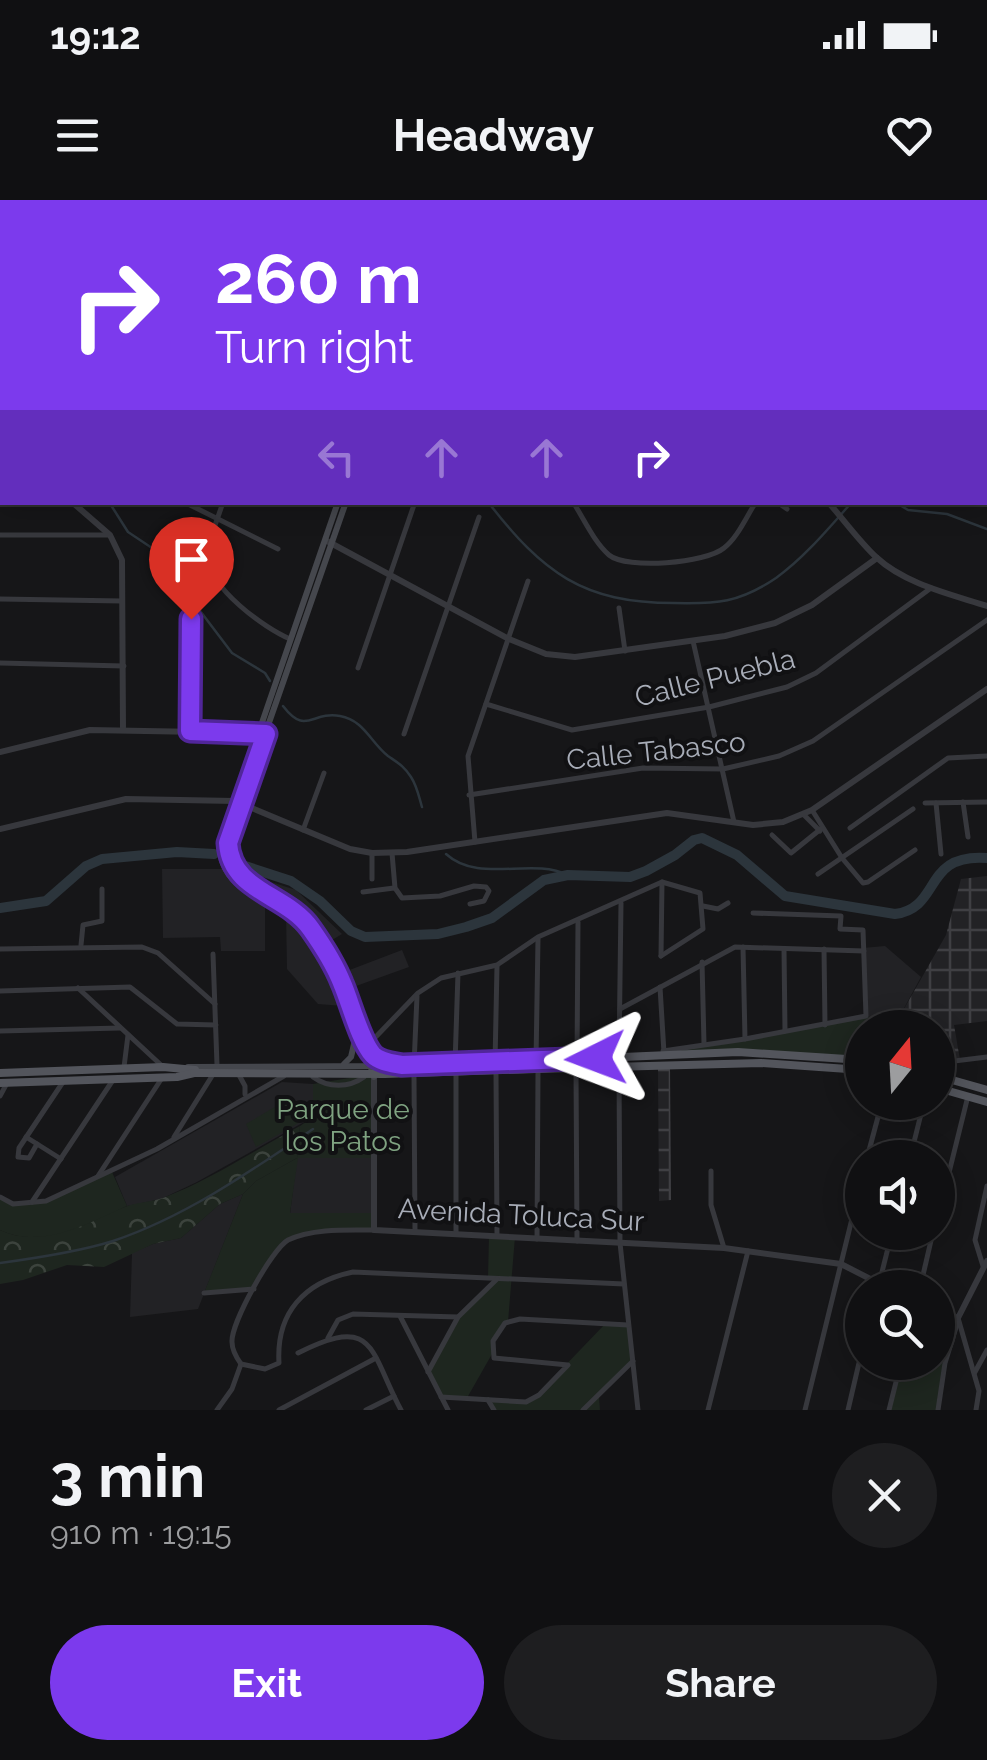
<!DOCTYPE html>
<meta charset="utf-8">
<style>
:root{--surface:#101012;--page:#1e1e20;--text:#f1f3f6;--muted:#9c9d9f;--line:#303032;--accent:#7c3aed}
body{margin:0;font-family:Raleway,sans-serif;background:var(--page);color:var(--text);height:100vh;display:flex;flex-direction:column;font-size:38px;white-space:nowrap}
*{box-sizing:border-box;margin:0}
p{font-size:32px;color:var(--muted)}
.icon{flex:none;width:55px;height:55px;fill:none;stroke:currentColor;stroke-width:2;stroke-linecap:round;stroke-linejoin:round}
.map{position:relative;height:1210px;overflow:hidden}
.sheet{display:flex;flex-direction:column;background:var(--surface);flex:1}
.sheet>*{flex:none}
.top-card{position:absolute;left:0px;top:0px;width:988px;height:305px;box-shadow:0 5px 25px #0003,0 0 0 2px var(--line);background:#7c3aed;color:#fff;overflow:hidden}
.needle{width:65px;rotate:18deg}
.tools{position:absolute;left:845px;top:810px;display:grid;gap:20px}
.tools a{display:grid;place-items:center;width:110px;height:110px;border-radius:50%;background:var(--surface);box-shadow:0 5px 25px #0003,0 0 0 2px var(--line);font-size:50px}
.pin{position:absolute;display:grid;place-items:center;width:85px;height:85px;color:#fff;margin:-102px -42px;border-radius:50% 50% 50% 0;rotate:-45deg;box-shadow:0 0 10px #0007}
.pin .icon{rotate:45deg}
.me{position:absolute;width:110px;margin:-55px;rotate:267deg;stroke-linejoin:round;filter:drop-shadow(0 0 8px #0008)}
.turn{display:flex;align-items:center;gap:35px;height:210px;padding:0 50px;font-size:45px}
.turn .icon{width:130px;height:130px;stroke-width:2.5}
.turn b{display:block;font-size:70px;line-height:85px}
.lanes{display:flex;align-items:center;height:95px;padding:0 50px;background:#0003;justify-content:center;gap:50px;direction:ltr}
.lanes .off{opacity:.35}
.round{display:grid;place-items:center;flex:none;width:105px;height:105px;border-radius:52px;background:var(--page)}
.overview{display:flex;align-items:center;justify-content:space-between;height:170px;padding:0 50px}
h1{font-size:60px;font-weight:700;line-height:75px}
.action{display:flex;gap:20px;margin-top:auto;padding:20px 50px}
.action a{flex:1;height:115px;border-radius:60px;background:var(--accent);color:#fff;font-size:40px;font-weight:700;line-height:115px;text-align:center}
.action a+a{background:var(--page);color:var(--text)}
.status{display:flex;justify-content:space-between;align-items:center;height:70px;padding:0 50px;background:var(--surface);direction:ltr}
.status svg{height:28px;fill:currentColor}
header{display:flex;justify-content:space-between;align-items:center;height:130px;padding:0 50px;background:var(--surface);font-size:45px;font-weight:700}
.map>svg:first-child{display:block}
.built{fill:#222225}
.industrial{fill:url(#industrial-grid)}
.forest{fill:url(#forest-crowns)}
.green{fill:#1e261f}
.lines{fill:none;stroke-linecap:round;stroke-linejoin:round}
.stream{stroke:#2c353c;stroke-width:2.5}
.river{stroke:#2c353c;stroke-width:10}
.minor{stroke:#37383d;stroke-width:5}
.tertiary{stroke:#37383d;stroke-width:6}
.secondary{stroke:#45474d;stroke-width:6}
.primary{stroke:#53555c;stroke-width:8}
.primary-bridge{stroke:#53555c;stroke-width:8}
.route-casing{stroke:#51269a;stroke-width:25}
.route{stroke:#7c3aed;stroke-width:18}
.labels{text-anchor:middle;dominant-baseline:central;stroke-width:8;stroke-linejoin:round;paint-order:stroke}
.street-label{font-size:28px;fill:#a8adb8;stroke:#111113}
.park-label{font-size:28px;fill:#7fa381;stroke:#111113}
</style>
<div class="status"><b>19:12</b><svg viewBox="0 0 49 12"><path d="M0 12V9h3v3zM5 12V6h3v6zM10 12V3h3v9zM15 12V0h3v12zM26 1h20v11H26zM47 4h2v5h-2z"/></svg></div>
<header><svg class="icon" aria-label="menu" viewBox="0 0 24 24"><path d="M4 6h16M4 12h16M4 18h16"/></svg>Headway<svg class="icon" aria-label="heart" viewBox="0 0 24 24"><path d="M12 20l-8-8c-3-5 5-10 8-4 3-6 11-1 8 4z"/></svg></header>
<div class="map">
<svg width="987" height="1210" viewBox="0 0 987 1210">
<defs>
<pattern id="industrial-grid" width="8" height="8" patternUnits="userSpaceOnUse" patternTransform="scale(2.5)"><rect width="8" height="8" fill="#222225"/><path d="M0 4h8M4 0v8" fill="none" stroke="#3f3f43"/></pattern>
<pattern id="forest-crowns" width="20" height="18" patternUnits="userSpaceOnUse" patternTransform="scale(2.5)"><rect width="20" height="18" fill="#1e261f"/><path d="M2 6a3 3 0 1 1 6 0M12 15a3 3 0 1 1 6 0" fill="none" stroke="#3c433d"/></pattern>
</defs>
<rect width="100%" height="100%" fill="#161618"/>
<g class="built">
<path d="M162,669H226L265,701V751H221L220,737L163,738Z"/>
<path d="M237,671L296,690L342,734L322,746L303,717L249,684Z"/>
<path d="M286,712L320,755L343,806L318,804L287,769Z"/>
<path d="M885,746L921,777L896,823L866,816L863,748Z"/>
<path d="M402,750L409,767L345,790L339,774Z"/>
<path d="M282,882L313,884V917L197,982L161,999L127,1006L115,977Z"/>
<path d="M297,958H374V1013L290,1014Z"/>
<path d="M243,994L198,1109L130,1117L132,1053L153,1044L181,1038L220,1004Z"/>
</g>
<g class="industrial">
<path d="M987,676V821L954,825L960,860L938,863V828H895L896,823L946,735L961,679Z"/>
<path d="M658,867H670L671,1000L659,1001Z"/>
</g>
<path class="forest" d="M300,926L297,958L256,981L243,994L220,1004L181,1038L153,1044L104,1067L67,1065L23,1080L0,1084V1030C42,1050 86,1020 125,1007C137,1002 151,1002 163,998C211,980 255,950 300,926Z"/>
<g class="green">
<path d="M866,816L896,823L895,827L862,828V860L663,851Z"/>
<path d="M355,877H374V958H298L290,1013H374V1030C352,1030 295,1030 279,1047C269,1059 262,1076 254,1089L204,1093L243,994L256,981L297,958L300,926L313,917V884Z"/>
<path d="M292,897L304,916L302,921L256,947L246,924Z"/>
<path d="M112,972L127,1006C88,1023 43,1050 0,1030V997C36,1014 78,985 112,972Z"/>
<path d="M489,1035L515,1037L508,1122L496,1134L492,1154L467,1198L441,1197L428,1172L458,1117L496,1080L488,1078Z"/>
<path d="M938,1110L958,1118L945,1163L938,1210H889L901,1163L938,1162Z"/>
<path d="M605,1124L628,1125L633,1161L599,1196L600,1210H494L488,1200L526,1202L533,1199Z"/>
</g>
<g class="lines">
<g class="stream">
<path d="M861,0L862,2"/>
<path d="M985,146L987,147"/>
<path d="M0,284L2,285"/>
<path d="M109,302L128,332L164,356L179,383L232,453L265,473L270,481"/>
<path d="M488,302C543,373 583,403 674,403C717,404 739,403 776,378C804,358 829,328 852,302"/>
<path d="M895,302L908,310L947,314L987,329"/>
<path d="M283,506C306,536 311,511 340,516C364,520 371,543 388,556C398,563 404,566 411,577C417,586 419,597 422,607"/>
<path d="M446,654C479,684 531,657 568,675"/>
<path d="M0,1063C37,1058 78,1052 113,1041C185,1017 251,971 313,929"/>
</g>
<g class="river">
<path d="M242,665L291,681L320,701L351,731L365,737L438,734L466,727L492,718L544,680L568,675L630,677L646,671L675,655L694,640L702,638L737,655L785,696L895,714C942,708 922,653 987,658"/>
<path d="M0,708L46,701L86,666L102,659L177,652L214,654"/>
</g>
<g class="minor">
<path d="M636,0L639,2"/>
<path d="M913,0L914,2"/>
<path d="M231,2L233,0"/>
<path d="M311,2L313,0"/>
<path d="M391,2L393,0"/>
<path d="M985,29L987,28"/>
<path d="M985,91L987,92"/>
<path d="M184,302L278,349"/>
<path d="M223,302C218,319 208,339 208,357C209,388 264,428 290,439"/>
<path d="M573,302C584,319 594,342 609,355C627,370 706,363 724,348C738,337 746,317 756,302"/>
<path d="M777,302L787,309"/>
<path d="M0,335H110"/>
<path d="M0,399L122,401"/>
<path d="M619,408L625,451"/>
<path d="M693,441L734,622"/>
<path d="M0,463L124,466"/>
<path d="M358,468L415,302"/>
<path d="M486,504L572,530L709,507L787,487L816,473L931,388"/>
<path d="M190,531L191,419"/>
<path d="M404,534L479,317"/>
<path d="M469,595L643,568L723,569L779,556L813,541L987,420"/>
<path d="M963,602L968,637"/>
<path d="M925,603L987,602"/>
<path d="M936,603L941,654"/>
<path d="M812,610L842,658L863,683L868,682L915,650"/>
<path d="M804,615L820,631"/>
<path d="M850,628L948,558L987,556"/>
<path d="M303,630L324,573"/>
<path d="M772,635L791,653L822,628"/>
<path d="M475,642L468,556L528,381"/>
<path d="M372,653V679"/>
<path d="M392,653L395,688L402,698L440,696L474,686L486,687L489,691L484,701L470,704"/>
<path d="M818,674L913,609"/>
<path d="M363,692L394,688"/>
<path d="M703,706L718,709L728,703"/>
<path d="M81,745L83,725L102,721V689"/>
<path d="M743,747L745,839"/>
<path d="M0,749L142,747L158,753L215,804"/>
<path d="M784,749L785,831"/>
<path d="M824,749L825,825"/>
<path d="M213,754L217,865"/>
<path d="M661,756L662,682"/>
<path d="M702,762L704,844"/>
<path d="M660,787L664,853"/>
<path d="M78,788L161,865"/>
<path d="M0,791L130,787L177,824L216,825"/>
<path d="M620,809L735,747L864,751"/>
<path d="M0,831L120,828"/>
<path d="M367,846L418,793L441,778L497,765L538,737L662,682L700,693L703,729L661,756"/>
<path d="M663,851L745,839L866,816L863,730L840,729L841,716L753,713"/>
<path d="M619,857L621,703"/>
<path d="M577,859L578,722"/>
<path d="M536,861L538,739"/>
<path d="M495,863L497,766"/>
<path d="M938,863L987,857"/>
<path d="M455,864L458,773"/>
<path d="M414,865L417,796"/>
<path d="M124,867L128,835"/>
<path d="M619,868L620,1043L638,1210"/>
<path d="M576,869L577,1041"/>
<path d="M496,873L497,1036"/>
<path d="M239,875L245,886V894"/>
<path d="M456,875V1034"/>
<path d="M414,876L415,1032"/>
<path d="M313,877C328,888 349,888 364,877"/>
<path d="M0,896L7,883"/>
<path d="M26,937L61,959"/>
<path d="M174,937L212,876"/>
<path d="M37,944L29,958L18,957L19,948L63,882"/>
<path d="M867,958L882,902"/>
<path d="M910,958L924,902"/>
<path d="M711,971V1005L724,1048"/>
<path d="M98,976L162,878"/>
<path d="M0,997L13,1004L46,1001L157,949L284,876"/>
<path d="M32,1002L113,880"/>
<path d="M938,1017L968,896"/>
<path d="M537,1039L538,872"/>
<path d="M983,1066L975,1040L987,986"/>
<path d="M878,1088L892,1032"/>
<path d="M920,1088L933,1032"/>
<path d="M204,1093L254,1089"/>
<path d="M400,1116L448,1210"/>
<path d="M958,1118L979,1191L976,1210"/>
<path d="M328,1138L338,1120L353,1114L458,1117"/>
<path d="M298,1153C376,1114 369,1150 401,1210"/>
<path d="M241,1164L265,1169L279,1163C276,1113 304,1082 353,1072L624,1084"/>
<path d="M241,1164C236,1157 232,1150 232,1142C231,1123 272,1049 288,1040C313,1028 348,1030 374,1030"/>
<path d="M428,1172L458,1117L497,1079"/>
<path d="M975,1172L987,1150"/>
<path d="M441,1197L526,1202L539,1195L568,1165L494,1158L493,1141L505,1123L520,1119L628,1125"/>
<path d="M488,1200L494,1210"/>
<path d="M217,1210L232,1189L241,1164"/>
<path d="M279,1210L376,1158"/>
<path d="M366,1210L394,1196"/>
<path d="M583,1210L633,1161"/>
<path d="M708,1210L748,1051"/>
<path d="M805,1210L862,978"/>
<path d="M848,1210L862,1150"/>
<path d="M889,1210L901,1162"/>
<path d="M938,1210L945,1163L958,1121"/>
</g>
<g class="tertiary">
<path d="M456,0L461,2"/>
<path d="M149,2L150,0"/>
<path d="M0,182L2,181"/>
<path d="M0,242L2,244"/>
<path d="M72,302L110,335L122,360L123,530"/>
<path d="M828,302C844,320 859,341 876,357C905,384 950,394 987,406"/>
<path d="M327,341L509,439L546,454L575,457L725,436L775,423L812,405L877,358"/>
<path d="M0,552L90,530L261,533"/>
<path d="M0,629L126,599L235,601L350,649L372,653L407,652L667,613L753,625L783,622L812,610L987,489"/>
<path d="M374,877V1030L724,1048L841,1064L888,1088"/>
<path d="M938,1110L958,1118L987,1061"/>
</g>
<g class="secondary">
<path d="M645,2L663,0"/>
<path d="M704,2L719,0"/>
<path d="M338,302L235,601C229,618 217,643 222,661C233,695 271,698 294,719C331,754 339,807 360,851C365,861 372,864 374,877"/>
<path d="M346,302L241,603C235,622 223,643 232,663C247,693 284,696 305,720C338,759 350,808 371,853L369,861"/>
<path d="M344,864L351,857L355,840"/>
<path d="M188,867L373,866L540,861"/>
</g>
<g class="primary">
<path d="M536,864L577,859L738,852L862,860"/>
<path d="M536,869L761,863L862,870"/>
<path d="M0,873L163,867L195,870"/>
<path d="M938,876L987,890"/>
<path d="M0,883L177,877L194,873"/>
<path d="M938,888L987,902"/>
</g>
<path class="primary-bridge" d="M194,873L385,874L536,869"/>
</g>
<g class="lines">
<defs>
<path id="route" d="M191,419L190,531L266,534L228,643C231,692 287,694 311,729C323,746 334,763 342,783C350,801 360,841 373,855C380,862 392,863 402,865L596,858"/>
</defs>
<use href="#route" class="route-casing"/>
<use href="#route" class="route"/>
</g>
<g class="labels">
<g class="street-label">
<text transform="translate(715 478) rotate(-14)">Calle Puebla</text>
<text transform="translate(656 551) rotate(-6)">Calle Tabasco</text>
<text transform="translate(521 1015) rotate(3)">Avenida Toluca Sur</text>
</g>
<g class="park-label">
<text x="343" y="909">Parque de<tspan x="343" dy="32">los Patos</tspan></text>
</g>
</g>
</svg>
<div class="tools">
<a><svg class="needle" viewBox="-14 -14 28 28"><path d="M0-13l5 13h-10z" fill="#e53935"/><path d="M0 13l5-13h-10z" fill="#9c9d9f"/></svg></a>
<a><svg class="icon" aria-label="sound" viewBox="0 0 24 24"><path d="M4 9h4l5-4v14l-5-4H4zM17 9q2 3 0 6"/></svg></a>
<a><svg class="icon" aria-label="search" viewBox="0 0 24 24"><circle cx="10" cy="10" r="6"/><path d="M15 15l6 6"/></svg></a>
</div>
<div class="pin" style="left:191px;top:419px;background:#d93025"><svg class="icon" aria-label="arrive" viewBox="0 0 24 24"><path d="M6 21V4h12l-3 4 3 4H6"/></svg></div>
<svg class="me" style="left:596px;top:858px" viewBox="-20 -20 40 40"><path d="M0-17L14 15 0 8-14 15z" fill="#7c3aed" stroke="#fff" stroke-width="4"/></svg>
<div class="top-card">
<div class="turn"><svg class="icon" aria-label="right" viewBox="0 0 24 24"><path d="M7 20v-9h11M14 6l5 5-5 5"/></svg><div><b>260 m</b>Turn right</div></div>
<div class="lanes"><svg class="icon off" aria-label="left" viewBox="0 0 24 24"><path d="M17 20v-9H6M10 6l-5 5 5 5"/></svg><svg class="icon off" aria-label="ahead" viewBox="0 0 24 24"><path d="M12 20V5M6 11l6-6 6 6"/></svg><svg class="icon off" aria-label="ahead" viewBox="0 0 24 24"><path d="M12 20V5M6 11l6-6 6 6"/></svg><svg class="icon" aria-label="right" viewBox="0 0 24 24"><path d="M7 20v-9h11M14 6l5 5-5 5"/></svg></div>
</div>
</div>
<section class="sheet">
<div class="overview"><div><h1>3 min</h1><p>910 m · 19:15</p></div><a class="round"><svg class="icon" aria-label="close" viewBox="0 0 24 24"><path d="M6 6l12 12M18 6L6 18"/></svg></a></div>
<div class="action"><a>Exit</a><a>Share</a></div>
</section>
